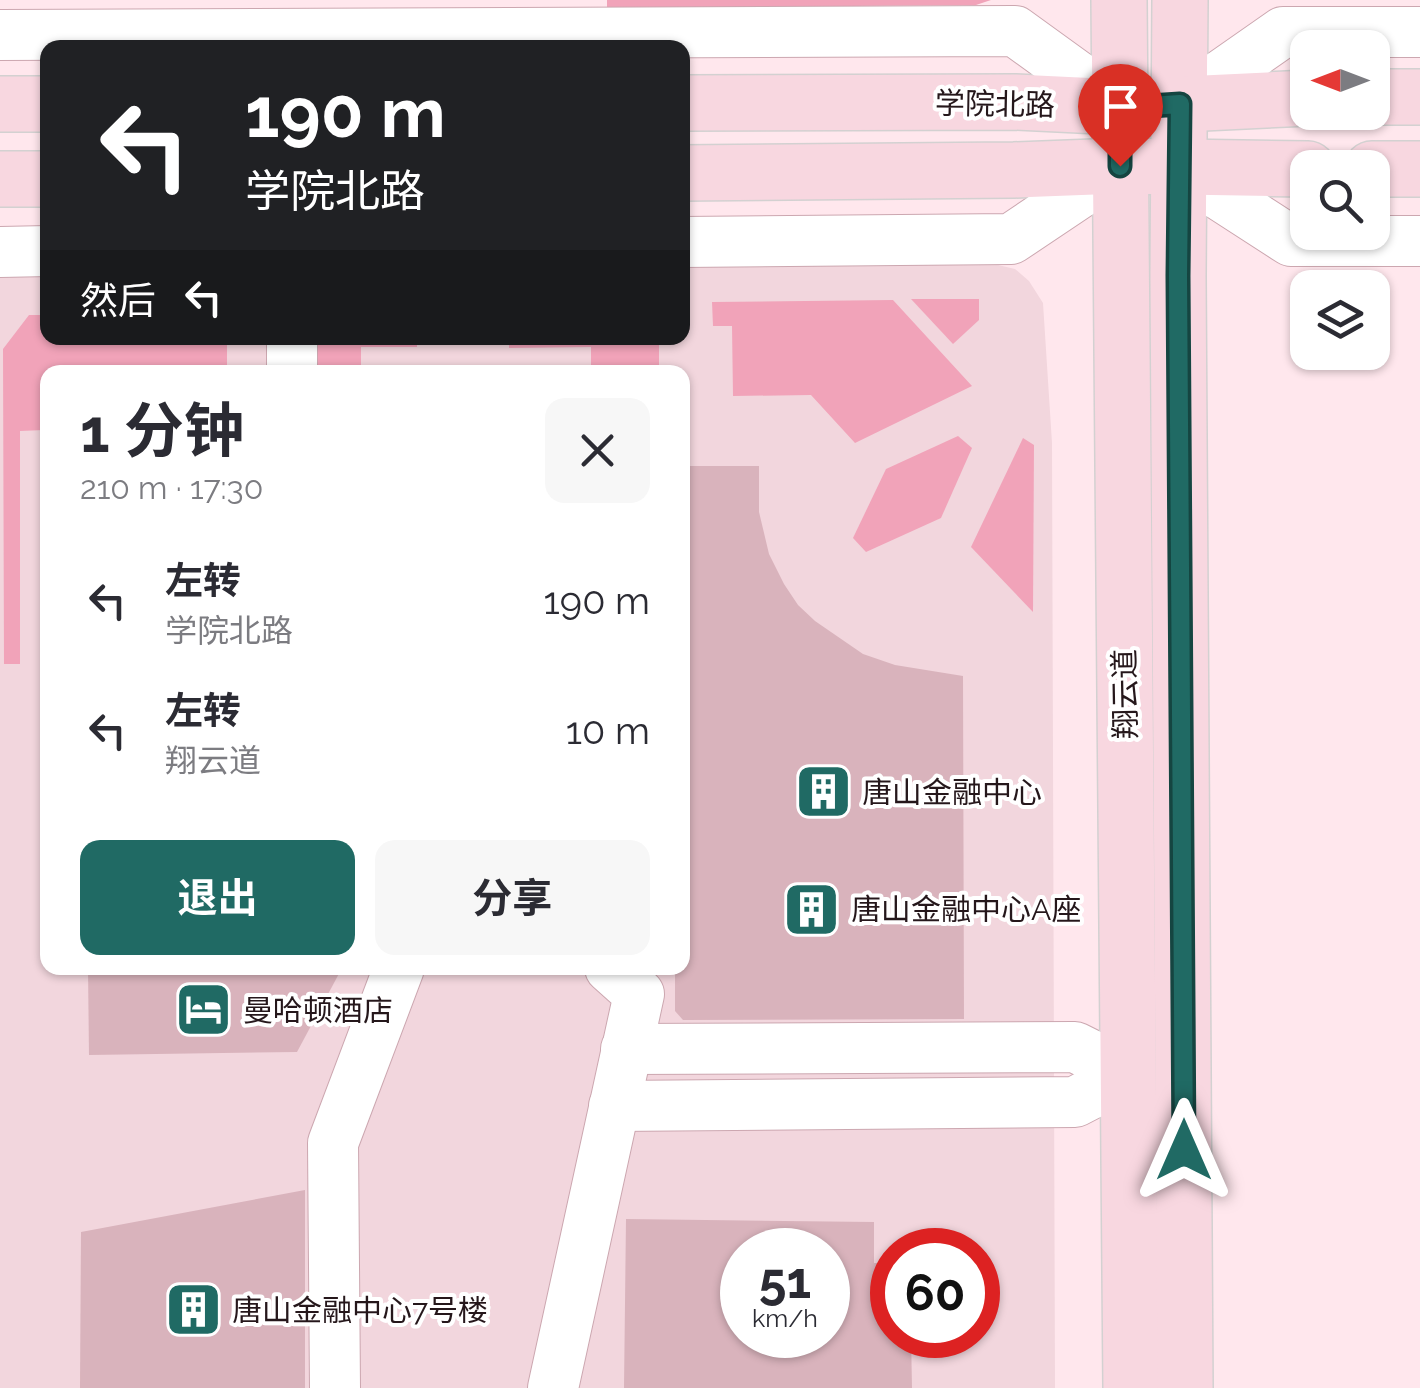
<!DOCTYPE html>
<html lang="zh">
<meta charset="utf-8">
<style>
:root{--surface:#fff;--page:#f7f7f7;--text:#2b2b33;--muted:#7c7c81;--accent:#206a64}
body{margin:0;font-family:Raleway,"Noto Sans SC",sans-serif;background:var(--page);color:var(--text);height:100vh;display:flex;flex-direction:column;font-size:38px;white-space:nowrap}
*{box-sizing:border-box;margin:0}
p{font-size:32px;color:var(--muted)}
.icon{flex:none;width:55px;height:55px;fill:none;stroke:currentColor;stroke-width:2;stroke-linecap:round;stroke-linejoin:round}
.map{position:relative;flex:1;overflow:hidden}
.details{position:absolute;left:40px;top:365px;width:650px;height:610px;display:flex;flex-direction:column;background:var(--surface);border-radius:20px;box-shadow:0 2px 8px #0004}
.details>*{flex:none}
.top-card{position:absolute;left:40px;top:40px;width:650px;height:305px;border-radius:20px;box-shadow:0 2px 8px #0004;background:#202124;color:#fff;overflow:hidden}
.needle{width:65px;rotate:270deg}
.controls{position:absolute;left:1290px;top:30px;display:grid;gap:20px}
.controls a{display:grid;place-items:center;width:100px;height:100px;border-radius:20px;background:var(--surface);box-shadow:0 2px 8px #0004;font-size:50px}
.speed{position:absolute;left:720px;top:1228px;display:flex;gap:20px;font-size:50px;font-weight:700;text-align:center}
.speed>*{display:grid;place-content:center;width:130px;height:130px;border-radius:50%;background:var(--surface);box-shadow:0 2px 8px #0004;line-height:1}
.speed small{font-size:25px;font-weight:400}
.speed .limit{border:15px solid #d22;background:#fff;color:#111}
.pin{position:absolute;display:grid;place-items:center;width:85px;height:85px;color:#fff;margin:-102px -42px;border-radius:50% 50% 50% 0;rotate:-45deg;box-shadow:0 0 10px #0007}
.pin .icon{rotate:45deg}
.me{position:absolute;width:110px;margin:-55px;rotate:0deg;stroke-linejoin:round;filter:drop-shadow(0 0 8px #0008)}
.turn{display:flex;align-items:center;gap:35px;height:210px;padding:0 40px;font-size:45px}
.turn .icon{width:130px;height:130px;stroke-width:2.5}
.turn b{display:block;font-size:70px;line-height:85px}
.then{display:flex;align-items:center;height:95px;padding:0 40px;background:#0003;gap:20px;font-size:38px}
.round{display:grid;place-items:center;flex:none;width:105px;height:105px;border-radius:20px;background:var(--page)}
.headline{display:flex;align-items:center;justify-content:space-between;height:170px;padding:0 40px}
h1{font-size:60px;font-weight:700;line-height:75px}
.action{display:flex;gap:20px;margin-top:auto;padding:20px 40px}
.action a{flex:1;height:115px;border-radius:20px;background:var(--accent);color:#fff;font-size:40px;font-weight:700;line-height:115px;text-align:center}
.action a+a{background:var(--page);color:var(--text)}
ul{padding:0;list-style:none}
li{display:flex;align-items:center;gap:30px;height:130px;padding:0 40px}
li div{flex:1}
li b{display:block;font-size:38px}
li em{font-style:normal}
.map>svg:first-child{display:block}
.built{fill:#f2d6dd;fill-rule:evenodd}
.green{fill:#f1a3b9}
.building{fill:#d9b3bc;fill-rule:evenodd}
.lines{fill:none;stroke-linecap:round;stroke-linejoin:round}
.minor-casing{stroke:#cca7b0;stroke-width:52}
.major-casing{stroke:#d3d1d1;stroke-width:58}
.minor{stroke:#fff;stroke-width:50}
.major{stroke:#f8d7e0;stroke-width:55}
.route-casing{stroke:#154541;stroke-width:25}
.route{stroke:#206a64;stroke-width:18}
.labels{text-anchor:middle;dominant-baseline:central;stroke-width:8;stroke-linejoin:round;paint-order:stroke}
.street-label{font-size:30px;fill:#25171b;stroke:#fff}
.poi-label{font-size:30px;fill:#25171b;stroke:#fff;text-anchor:start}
</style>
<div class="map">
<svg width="1420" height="1388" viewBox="0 0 1420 1388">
<rect width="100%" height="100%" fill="#ffe7ed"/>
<path class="built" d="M981,261L1015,269L1029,281L1043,303L1052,443L1055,1388H0V270H47L48,338H682L683,264ZM48,372H682V968H48ZM742,1250H828V1335H742ZM892,1250H978V1335H892Z"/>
<g class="green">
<path d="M607,0H991L976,5L607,8Z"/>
<path d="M911,299H979V320L953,344Z"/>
<path d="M893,300L972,386L855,443L811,395L733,396L732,326H713L712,302Z"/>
<path d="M29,315H47L48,338H227V372H48L47,407H44V430L20,431V664H4L3,349Z"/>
<path d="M305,338H417V347H361V372H309Z"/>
<path d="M509,338H659V372H591V347L509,348Z"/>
<path d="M958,436L972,448L941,518L866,552L853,538L886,469Z"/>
<path d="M1023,438L1034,445L1033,612L971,547Z"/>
</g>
<g class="building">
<path d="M682,466H759V512L769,554L784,584L798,605L815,621L863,654L895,665L963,676L964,1019L683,1020L675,1011V968H682Z"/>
<path d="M88,968H342L297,1052L89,1055Z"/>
<path d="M305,1190V1388H80L81,1232Z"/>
<path d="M626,1219L874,1222V1263H892V1335H911L912,1388H624ZM742,1250H828V1335H742Z"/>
</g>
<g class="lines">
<defs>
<g id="minor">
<path d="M0,35L1015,31L1120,107"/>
<path d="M1180,104L1283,32H1420"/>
<path d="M1178,168L1291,241H1420"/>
<path d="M682,242L1011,239L1120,166"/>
<path d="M0,252L48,251"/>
<path d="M292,372V338"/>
<path d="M626,1049L1075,1047L1129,1074"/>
<path d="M614,1106L1075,1102L1129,1074"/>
<path d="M335,1388L333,1143L399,968"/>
<path d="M553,1388L639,994L610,968"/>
</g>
<g id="major">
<path d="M1119,0L1131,1388"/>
<path d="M1180,0L1178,276L1185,1388"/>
<path d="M1372,97H1420"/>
<path d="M682,103L1015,102L1120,107L1308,98"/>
<path d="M0,104H48"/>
<path d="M1372,169H1420"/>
<path d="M682,173L1014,170L1120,166L1308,169"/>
<path d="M0,179H48"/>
</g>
</defs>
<use href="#minor" class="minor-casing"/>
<use href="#major" class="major-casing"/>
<use href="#minor" class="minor"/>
<use href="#major" class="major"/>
</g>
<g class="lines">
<defs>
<path id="route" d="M1120,166V108L1180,104L1178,276L1184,1150"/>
</defs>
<use href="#route" class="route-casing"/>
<use href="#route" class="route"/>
</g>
<defs>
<symbol id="building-square" viewBox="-11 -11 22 22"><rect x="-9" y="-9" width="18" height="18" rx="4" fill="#206a64" stroke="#fff"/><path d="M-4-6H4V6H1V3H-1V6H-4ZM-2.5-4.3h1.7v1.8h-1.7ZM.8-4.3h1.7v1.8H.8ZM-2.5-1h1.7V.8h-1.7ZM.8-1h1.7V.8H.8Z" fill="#fff"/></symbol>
<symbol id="hotel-square" viewBox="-11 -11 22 22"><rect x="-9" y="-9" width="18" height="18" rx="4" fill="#206a64" stroke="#fff"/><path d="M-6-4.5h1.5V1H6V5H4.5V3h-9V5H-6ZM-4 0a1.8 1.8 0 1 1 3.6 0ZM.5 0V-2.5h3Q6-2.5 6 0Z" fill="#fff"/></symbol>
</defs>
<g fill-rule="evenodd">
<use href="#building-square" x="792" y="760" width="63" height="63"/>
<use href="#building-square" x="780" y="878" width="63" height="63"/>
<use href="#hotel-square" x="172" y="978" width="63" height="63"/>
<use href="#building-square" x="162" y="1278" width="63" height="63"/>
</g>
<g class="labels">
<g class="street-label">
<text transform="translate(995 104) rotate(1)">学院北路</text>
<text transform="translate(1125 694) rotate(-91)">翔云道</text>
</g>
<g class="poi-label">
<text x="862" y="792">唐山金融中心</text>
<text x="851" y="909">唐山金融中心A座</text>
<text x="243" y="1010">曼哈顿酒店</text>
<text x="232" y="1310">唐山金融中心7号楼</text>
</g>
</g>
</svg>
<div class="controls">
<a><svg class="needle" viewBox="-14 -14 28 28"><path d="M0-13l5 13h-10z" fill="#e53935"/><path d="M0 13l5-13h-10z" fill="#7c7c81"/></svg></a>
<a><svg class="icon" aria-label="search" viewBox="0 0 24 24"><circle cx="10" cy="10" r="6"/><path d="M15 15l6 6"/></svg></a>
<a><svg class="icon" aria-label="layers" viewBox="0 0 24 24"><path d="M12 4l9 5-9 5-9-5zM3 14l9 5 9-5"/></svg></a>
</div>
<div class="speed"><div>51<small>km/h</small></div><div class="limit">60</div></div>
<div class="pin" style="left:1120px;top:166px;background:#d93025"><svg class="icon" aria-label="arrive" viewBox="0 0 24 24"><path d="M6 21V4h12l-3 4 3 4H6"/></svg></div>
<svg class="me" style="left:1184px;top:1150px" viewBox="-20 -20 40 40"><path d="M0-17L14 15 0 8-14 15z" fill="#206a64" stroke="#fff" stroke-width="4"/></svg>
<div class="top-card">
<div class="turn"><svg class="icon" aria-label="left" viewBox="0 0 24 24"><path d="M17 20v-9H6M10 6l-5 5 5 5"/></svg><div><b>190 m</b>学院北路</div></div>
<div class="then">然后<svg class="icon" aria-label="left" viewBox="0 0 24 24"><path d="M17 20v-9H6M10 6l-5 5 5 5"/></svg></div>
</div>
<section class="details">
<div class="headline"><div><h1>1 分钟</h1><p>210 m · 17:30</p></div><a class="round"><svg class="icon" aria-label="close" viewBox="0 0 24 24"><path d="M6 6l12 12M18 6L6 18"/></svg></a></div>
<ul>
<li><svg class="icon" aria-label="left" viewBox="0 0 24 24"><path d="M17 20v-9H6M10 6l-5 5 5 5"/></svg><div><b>左转</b><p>学院北路</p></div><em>190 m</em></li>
<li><svg class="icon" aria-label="left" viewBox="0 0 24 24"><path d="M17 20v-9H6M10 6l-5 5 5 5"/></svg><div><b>左转</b><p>翔云道</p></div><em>10 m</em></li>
</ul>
<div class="action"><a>退出</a><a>分享</a></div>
</section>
</div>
